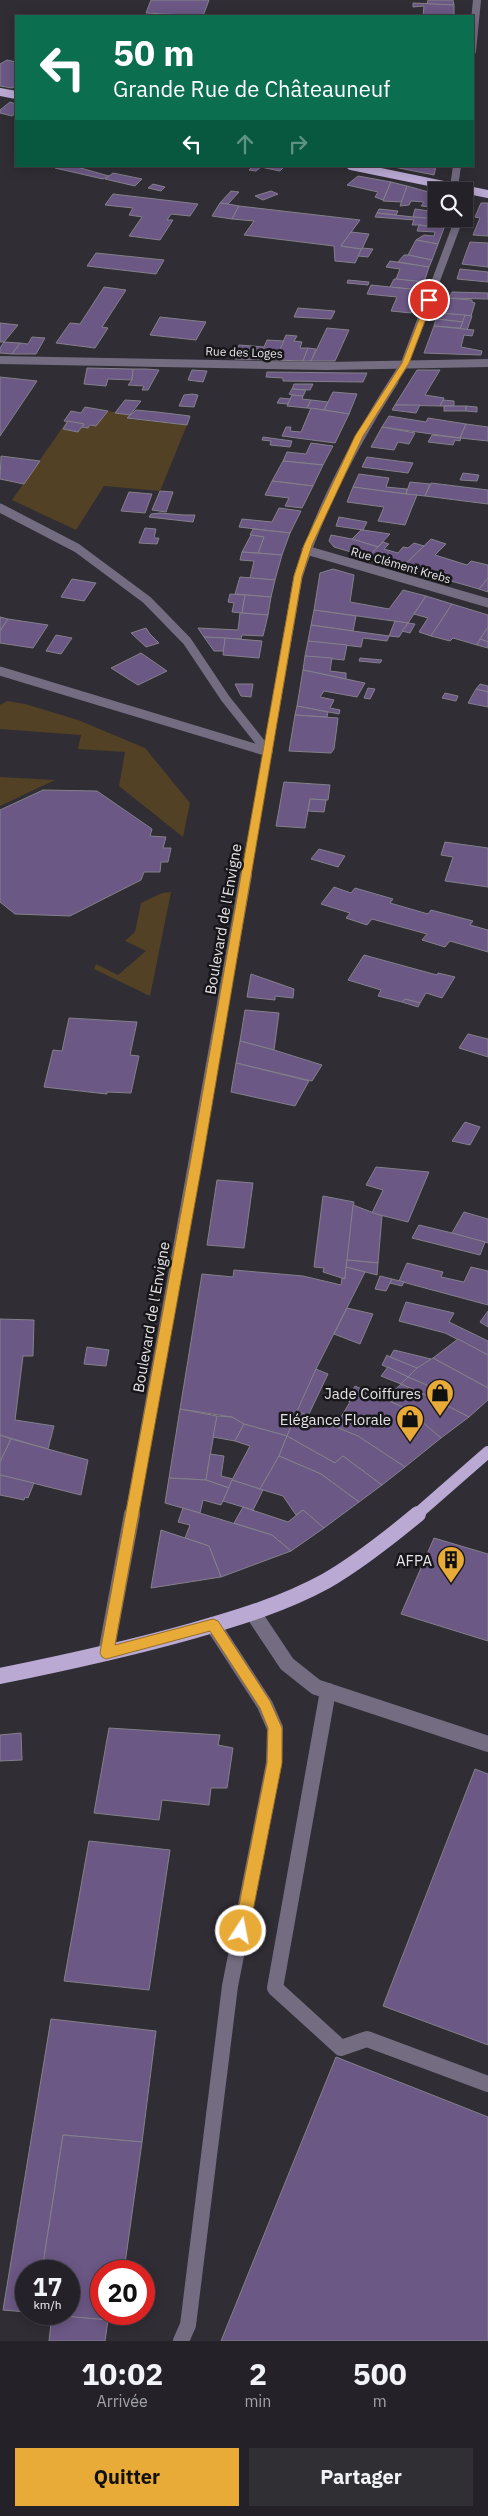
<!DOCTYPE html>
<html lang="fr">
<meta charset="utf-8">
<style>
:root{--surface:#242228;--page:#302f34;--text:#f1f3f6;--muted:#a3a4a8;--line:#413f45;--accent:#e9ab38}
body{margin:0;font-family:"IBM Plex Sans",sans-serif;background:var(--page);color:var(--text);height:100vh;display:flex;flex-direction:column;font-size:19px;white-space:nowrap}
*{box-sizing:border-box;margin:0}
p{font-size:16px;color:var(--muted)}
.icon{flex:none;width:28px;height:28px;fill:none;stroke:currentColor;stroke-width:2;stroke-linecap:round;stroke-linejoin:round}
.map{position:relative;height:2341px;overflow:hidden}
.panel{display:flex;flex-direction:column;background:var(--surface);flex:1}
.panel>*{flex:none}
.guide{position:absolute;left:15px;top:15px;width:459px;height:152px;border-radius:0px;box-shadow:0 2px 12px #0003,0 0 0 1px var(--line);background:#0b6e4f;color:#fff;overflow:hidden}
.buttons{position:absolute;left:428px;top:182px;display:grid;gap:10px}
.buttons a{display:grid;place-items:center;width:45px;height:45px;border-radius:0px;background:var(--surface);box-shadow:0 2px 12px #0003,0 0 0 1px var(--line);font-size:25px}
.speed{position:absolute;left:15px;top:2260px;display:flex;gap:10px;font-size:25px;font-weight:700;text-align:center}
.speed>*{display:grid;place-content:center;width:65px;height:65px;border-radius:50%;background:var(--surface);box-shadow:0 2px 12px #0003,0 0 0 1px var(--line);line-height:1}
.speed small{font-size:12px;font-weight:400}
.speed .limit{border:8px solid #d22;background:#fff;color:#111}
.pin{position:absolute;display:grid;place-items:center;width:42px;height:42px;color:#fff;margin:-21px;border:2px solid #fff;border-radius:50%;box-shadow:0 1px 5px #0007}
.me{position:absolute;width:55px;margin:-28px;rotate:11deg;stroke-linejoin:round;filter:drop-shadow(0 0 4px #0008)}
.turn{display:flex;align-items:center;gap:18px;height:105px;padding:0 15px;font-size:22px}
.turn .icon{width:65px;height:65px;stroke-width:2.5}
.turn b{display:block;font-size:35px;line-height:42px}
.lanes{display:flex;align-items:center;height:48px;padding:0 15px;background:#0003;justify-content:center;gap:25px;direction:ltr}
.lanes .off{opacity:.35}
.eta{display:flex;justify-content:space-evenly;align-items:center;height:85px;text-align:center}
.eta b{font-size:30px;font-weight:800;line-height:35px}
.action{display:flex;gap:10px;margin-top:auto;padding:10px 15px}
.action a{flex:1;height:58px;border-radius:0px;background:var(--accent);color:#111;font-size:20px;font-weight:800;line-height:58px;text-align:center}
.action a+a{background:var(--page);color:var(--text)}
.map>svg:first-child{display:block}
.green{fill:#524124}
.building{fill:#6b5885;stroke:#84818a}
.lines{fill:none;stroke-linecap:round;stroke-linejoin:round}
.minor-far3{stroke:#746c81;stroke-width:8}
.minor-far2{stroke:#746c81;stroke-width:9}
.minor-far1{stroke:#746c81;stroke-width:12}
.minor{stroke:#746c81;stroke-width:16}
.major-far2{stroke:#b9a9d3;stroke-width:8}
.major-far1{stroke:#b9a9d3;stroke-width:12}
.major{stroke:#b9a9d3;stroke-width:16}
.route{fill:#e9ab38;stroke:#976f24}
.labels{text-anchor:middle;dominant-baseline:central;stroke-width:5;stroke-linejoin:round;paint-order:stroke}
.far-street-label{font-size:12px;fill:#e6e4e9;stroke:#171619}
.street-label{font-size:15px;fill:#e6e4e9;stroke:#171619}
.poi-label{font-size:15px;fill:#e6e4e9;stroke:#171619;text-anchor:end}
</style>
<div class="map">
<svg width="488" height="2341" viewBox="0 0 488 2341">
<rect width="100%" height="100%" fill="#302d35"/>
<g class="green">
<path d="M108,411L130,415L128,419L187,425L160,491L104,486L76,530L12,500L67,421H68L63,429L78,432L82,427L96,426Z"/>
<path d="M7,701L25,704L78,720L145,748L190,803L183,837L119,786L125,752L78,749L81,735L0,729V705Z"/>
<path d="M0,777L55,780L0,806Z"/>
<path d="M171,892L150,996L94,969L96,964L118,975L146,951L125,941L135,932L141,903L162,893Z"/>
</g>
<g class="building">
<path d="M151,0H209L203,16L146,13Z"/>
<path d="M428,0H453L454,5L427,4Z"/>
<path d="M413,3L454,5V16H423L424,6L413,7Z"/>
<path d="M7,60L16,62V86L12,88L0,86V64Z"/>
<path d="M10,102L16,104V113L12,116L0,113V110Z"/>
<path d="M58,166H78L77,167L109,176L103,179L55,168Z"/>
<path d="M253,166H285L280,171L261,167L256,171L249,170Z"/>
<path d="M389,166H436L434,175Z"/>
<path d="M113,173L142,179L135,186L105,179Z"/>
<path d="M358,176L391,182L383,200L375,197L378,192L347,185Z"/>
<path d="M391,182L407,186L402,202L383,201Z"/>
<path d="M153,184L165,187L161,191L148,188Z"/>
<path d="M407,186L436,194L433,207L421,206L424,202L411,201L409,205L400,206Z"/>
<path d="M231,191L239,192L228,204L220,203Z"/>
<path d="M271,191L278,194L263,200L255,196Z"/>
<path d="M113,194L198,204L190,216L171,214L167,220H173L160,240L129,236L142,217L129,215L133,208L105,205Z"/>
<path d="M436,200V219H447V220L413,217L415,209L430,211Z"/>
<path d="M220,203L228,204L239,206L232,219L212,216Z"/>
<path d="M481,203H488V236L473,235L480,218L475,217Z"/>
<path d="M239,206L360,220L341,246L362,249L355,263L335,261L334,246L244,235L254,221L232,219Z"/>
<path d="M379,209L398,211L396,215L377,213Z"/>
<path d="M377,213L413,217L447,220L444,228L419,225H412L414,220L375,217Z"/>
<path d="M419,225L444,228L438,244L416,240L424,235L434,236L435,232L417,231Z"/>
<path d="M351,232L369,234L362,249L341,246Z"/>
<path d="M416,240L438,244L432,260L408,255Z"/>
<path d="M470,242L488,243V267L462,264Z"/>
<path d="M362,248L373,249L368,257L358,256Z"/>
<path d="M96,253L164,260L156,274L87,266Z"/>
<path d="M404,255H408L432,260L429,267L398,262Z"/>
<path d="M390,261L429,267L424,282L396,279L400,269L386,267Z"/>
<path d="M460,269L488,272V282L457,279Z"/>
<path d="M394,279H396L424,282L420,290L390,287Z"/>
<path d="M348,280L369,282L368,285L347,283Z"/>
<path d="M371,285L390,287L420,290L411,313L391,311L397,297L367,294Z"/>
<path d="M104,287L126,290L102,327L108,328L95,348L56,343L70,323L80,324Z"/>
<path d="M452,292L488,293V299L449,298Z"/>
<path d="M445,298L472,300V302L475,303L471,316L439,313Z"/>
<path d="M298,308L335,311L331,319L294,317Z"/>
<path d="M439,313L465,315L463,322L436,319Z"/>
<path d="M465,315L472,316L467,330L460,329Z"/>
<path d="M160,317L206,322L196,340L150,335Z"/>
<path d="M436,319L463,322L460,328L434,326Z"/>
<path d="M0,323L18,325L4,342H0Z"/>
<path d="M434,326L474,330L472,336L464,335L461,347L482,351L481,355L424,353Z"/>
<path d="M327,328L349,330L335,361H311Z"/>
<path d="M286,335L297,336L294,341L302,342L300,348H308L303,361L275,360Z"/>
<path d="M32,337L45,338L36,354H12L20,343L28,344Z"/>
<path d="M267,340L284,341L275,360L235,359L239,345L264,347Z"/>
<path d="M4,342L20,343L12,354L0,353V348Z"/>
<path d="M308,348L316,349L311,361H303Z"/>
<path d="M87,368L133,369L132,380L108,379L106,386L84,384Z"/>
<path d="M133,369H146L159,370L148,390H142L144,386L128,385L132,380Z"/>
<path d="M192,370L207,371L203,382L188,380Z"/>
<path d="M417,370H440L425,395L444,398L440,406L395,405Z"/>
<path d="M267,372L354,373H367L363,382L283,381V378L266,377Z"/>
<path d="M0,377L37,381L0,436Z"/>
<path d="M294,384H313L310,390L292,389Z"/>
<path d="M292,389L306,390L303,396L292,395L289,394Z"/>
<path d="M333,392L357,394L349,414L324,410Z"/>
<path d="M192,394L198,395L194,407L179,406L184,395Z"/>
<path d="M292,395L303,396L302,399L311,400L307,408L287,406Z"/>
<path d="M280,398L290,399L288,404L277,403Z"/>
<path d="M125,400L141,401L130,415L115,413Z"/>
<path d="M311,400L328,402L324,410L307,408Z"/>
<path d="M443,400L454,401V406H440Z"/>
<path d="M395,405H420L416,413L392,410Z"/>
<rect x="444" y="406" width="22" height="5"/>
<path d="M466,406L477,407V412L466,411Z"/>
<path d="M85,407L108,411L96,426L90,425L88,428L82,427L84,424L64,421L71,411L81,413Z"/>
<path d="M311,408L349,414L335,443L282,436L286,427H291L290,431L301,432Z"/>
<path d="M136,410L157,412L190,416L187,425L127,418Z"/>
<path d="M389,416L426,422L428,418L466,424L460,438L382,427Z"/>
<path d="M68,421L84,424L78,432L63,429Z"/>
<path d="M466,424L488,427V441L460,438Z"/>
<path d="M382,427L415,433L409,444L398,442L394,450L371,447Z"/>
<path d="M432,435L460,438H461L460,441L455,440L453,445L428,442Z"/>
<path d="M263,437L292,441L290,447L270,445L271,441L262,440Z"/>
<path d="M311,443L333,446L323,465L283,461L287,452L306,454Z"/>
<path d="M1,456L40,461L24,484L0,479Z"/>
<path d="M367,457L413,463L408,473L362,467Z"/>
<path d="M283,461L323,465L313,486L272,481Z"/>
<path d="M463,473L479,475L477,481L460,480Z"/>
<path d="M359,474L389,478L386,487L407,489L406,494L353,487Z"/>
<path d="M272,481L313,486L302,508L285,506L289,498L265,495Z"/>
<path d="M410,482L430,484L425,496L406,494Z"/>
<path d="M431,483L488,490V504L425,496Z"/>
<path d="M353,487L406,494L417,495L405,525L378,521L384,507L347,502Z"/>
<path d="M160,491L173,492L166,512L152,510Z"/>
<path d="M129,492L152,494L145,513L121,511Z"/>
<path d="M279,508L301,511L290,533L239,527L242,519L272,522Z"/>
<path d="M160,513L184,515H195L193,522L149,517L151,514Z"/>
<path d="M339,517L367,522L363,530L336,526Z"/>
<path d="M145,528L156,529L154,538H159L157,544L139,543Z"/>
<path d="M253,529L290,533L282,555L258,553L264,537L250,535Z"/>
<path d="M361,530H363L390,534L378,547L352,539Z"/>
<path d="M251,535L264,537L258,553L242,552Z"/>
<path d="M331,535L352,539L378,547L368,557L334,547L329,541Z"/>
<path d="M431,539L446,544L435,555L467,565L471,561L488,565V578L479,589L402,567Z"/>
<path d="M383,542L389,544L384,549L398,553L403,547L408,548L414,543L424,546L402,567L368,557Z"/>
<path d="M242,552L282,555L275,580L250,578L254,561L240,560Z"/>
<path d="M333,569L354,575L350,602L389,609L403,590L426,596L408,623L314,610L320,573Z"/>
<path d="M240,577L275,580L271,597L235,594Z"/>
<path d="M488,578V592L479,589Z"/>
<path d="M72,579L96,583L84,601L61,597Z"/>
<path d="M230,594L245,595L242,613L232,612L234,603L228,602Z"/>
<path d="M245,595L271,597L268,615L242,613Z"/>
<path d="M426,596L452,604L431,636L419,632L428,618L414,614Z"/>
<path d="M452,604L488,615V627L477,645L453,638L450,641L431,636Z"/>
<path d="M314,610L356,616L353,631L311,625Z"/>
<path d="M240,613L268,615L263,636L242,635L241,639L204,637L198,628L238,630Z"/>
<path d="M0,617L8,619L0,631Z"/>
<path d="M8,619L48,625L33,648L0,643V631Z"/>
<path d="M395,621L408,623L399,637L389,636Z"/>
<path d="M408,623L415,624L410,633L402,631Z"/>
<path d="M311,625L353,631L389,636L387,641L363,638L361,647L308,641Z"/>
<path d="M488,627V642L480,639Z"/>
<path d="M146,628L150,634L159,643L146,647L131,633Z"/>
<path d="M56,635L72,638L61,654L46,651Z"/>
<path d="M204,637L225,638L224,651H214Z"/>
<path d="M225,638L262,641L259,658L223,655Z"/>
<path d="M480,639L488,642V648L477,645Z"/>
<path d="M308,641L347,645L344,660L305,656Z"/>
<path d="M141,653L167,671L138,685L111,668Z"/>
<path d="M305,656L332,658L330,671L346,673V679L303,670Z"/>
<path d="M360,658L382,660L380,663L359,661Z"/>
<path d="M303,670L346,679L365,683L357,697L324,691L320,697L334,700L330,708L340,710L339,714L297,706Z"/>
<path d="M235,684H253L251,697L241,696Z"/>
<path d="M480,684L488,686V692L476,689Z"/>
<path d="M368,688L375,689L370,699L364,698Z"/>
<path d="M476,689L488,692V707L468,703Z"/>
<path d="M445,693L458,696L456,701L442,698Z"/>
<path d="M297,706L328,712L327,717L295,715Z"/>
<path d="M295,715L338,718L334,749L331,753L289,751Z"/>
<path d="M284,782L330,785L328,800L310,799L305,828L276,826Z"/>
<path d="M43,790L97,791L152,829L150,836L166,837L163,848H171L168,862H161L160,872H144L141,880L70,916L15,914L0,902V810Z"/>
<path d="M310,799L326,800L324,812L308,811Z"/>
<path d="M445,842L488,848V887L445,881L453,857L441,855Z"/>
<path d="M319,849L345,856L338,867L311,859Z"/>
<path d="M334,887L351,893L355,888L393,899L390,903L428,914L431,910L473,921L470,925L488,930V952L450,941L445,947L422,940L427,934L372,919L367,925L346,918L350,913L321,904Z"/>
<path d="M364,955L437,975L438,973L455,977L442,998L426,993L420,1003L405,999L402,1002L378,996L381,990L348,980Z"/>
<path d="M251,974L294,989L293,998L275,996V1000L247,997Z"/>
<path d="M405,999L420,1003L418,1007L402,1002Z"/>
<path d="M245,1010L279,1013L274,1050L240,1041Z"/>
<path d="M69,1018L137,1022L130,1055L139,1056L131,1093L107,1092V1094L44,1087L53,1050L62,1051Z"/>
<path d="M468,1034L488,1039V1057L459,1048Z"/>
<path d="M240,1041L274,1050L322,1065L312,1081L236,1063Z"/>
<path d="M236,1063L309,1081L295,1106L231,1092Z"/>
<path d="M465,1122L480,1127L470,1145L452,1141Z"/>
<path d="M376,1167L429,1172L408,1222L372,1213L383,1190L366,1185Z"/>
<path d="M217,1180L253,1183L244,1248L207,1245Z"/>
<path d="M323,1196L354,1202L345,1279L323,1272L324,1268L314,1267Z"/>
<path d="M353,1205L382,1216L378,1263L347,1260Z"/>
<path d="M464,1212L488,1219V1243L452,1233Z"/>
<path d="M419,1225L452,1233L485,1242L480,1255L412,1238Z"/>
<path d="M347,1260L378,1263L377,1275L346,1267Z"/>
<path d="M407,1263L443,1272L441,1277L464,1282L471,1267L488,1271V1305L399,1281Z"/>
<path d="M346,1267L365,1272L316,1369L287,1436L244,1424L232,1417L180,1409L202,1274L233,1277L234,1270L303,1276L341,1285L342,1278L345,1279Z"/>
<path d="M380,1276L392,1279L386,1291L375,1289Z"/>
<path d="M392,1279L404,1282L402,1286L390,1283Z"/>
<path d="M406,1302L454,1313L449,1322L488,1341V1355L445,1333L399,1321Z"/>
<path d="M347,1308L373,1314L360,1344L334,1334Z"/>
<path d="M488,1311V1327L480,1322Z"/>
<path d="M0,1319L34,1320L33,1356H23L15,1420L54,1426L48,1449L0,1435Z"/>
<path d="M458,1339L488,1355V1388L433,1358Z"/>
<path d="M87,1347L109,1350L106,1366L84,1364Z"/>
<path d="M394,1350L431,1359L419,1369L390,1357Z"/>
<path d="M387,1355L390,1357L417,1368L408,1377L382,1365Z"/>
<path d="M433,1358L488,1388V1400L469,1417L428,1396L436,1389L408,1377L417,1368Z"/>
<path d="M388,1367L408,1377L401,1384L381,1376Z"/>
<path d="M316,1369L328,1374L308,1416L297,1411Z"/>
<path d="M408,1377L436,1389L428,1396L401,1384Z"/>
<path d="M401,1384L428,1396L469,1417L441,1438L407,1409L385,1399Z"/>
<path d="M355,1386L407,1409L441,1438L405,1467L358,1436L335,1427L350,1402L347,1400Z"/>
<path d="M180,1409L217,1416L206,1480L169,1478Z"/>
<path d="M297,1411L358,1436L405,1467L382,1485L343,1456L335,1463L287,1436Z"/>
<path d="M217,1416L232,1417L244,1424L235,1441L213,1437Z"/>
<path d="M244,1424L287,1436L279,1456L260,1489L232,1480L250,1446L235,1441Z"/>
<path d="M0,1435L11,1439L0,1462Z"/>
<path d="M287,1436L335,1463L343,1456L382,1485L359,1502L321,1474L279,1456Z"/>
<path d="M11,1439L88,1460L81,1495L0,1475V1462Z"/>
<path d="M210,1454L224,1456L221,1476L233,1479L229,1488L206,1480Z"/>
<path d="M279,1456L321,1474L359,1502L324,1528L303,1510L296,1515L283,1496L260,1489Z"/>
<path d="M0,1475L34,1483L28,1498L25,1497L24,1500L0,1495Z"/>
<path d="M169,1478L206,1480L229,1488L221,1505L203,1500L200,1513L165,1503Z"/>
<path d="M232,1480L263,1490L253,1510L223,1501Z"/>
<path d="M243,1507L288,1522L303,1510L324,1528L291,1551L272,1535L234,1523Z"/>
<path d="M183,1508L272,1535L291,1551L221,1577L209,1546L185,1538L190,1525L178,1522Z"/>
<path d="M161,1530L209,1546L221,1577L151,1588Z"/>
<path d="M434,1538L488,1554V1641L401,1614Z"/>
<path d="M109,1728L220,1735L218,1745L233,1748L227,1788H211L209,1805L162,1800L159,1820L94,1813Z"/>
<path d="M21,1733L22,1760L0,1761V1735Z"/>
<path d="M475,1769L488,1774V2045L383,2006Z"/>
<path d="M89,1841L170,1850L149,1990L64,1981Z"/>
<path d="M51,2019L156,2031L142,2142L63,2135L42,2271H26V2312L3,2310Z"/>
<path d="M336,2057L488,2117V2341H221Z"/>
<path d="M63,2135L142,2142L124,2271H101V2314H119L118,2321L39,2314H69V2271H42Z"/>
<path d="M52,2315L108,2320L105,2341H49Z"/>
</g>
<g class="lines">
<g class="minor-far3">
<path d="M472,51L477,0"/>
<path d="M454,187L457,166"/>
<path d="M464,205L469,190"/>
<path d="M0,360L327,366L488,363"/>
<path d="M393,382L405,363L459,219"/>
</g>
<g class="minor-far2">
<path d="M0,508L77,548L147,600L187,641L225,698L268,752"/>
<path d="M306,550L488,603"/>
<path d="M0,671L268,752"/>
<path d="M246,876L298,577C320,508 355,442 394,381"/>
</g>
<path class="minor-far1" d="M131,1515L246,875"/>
<g class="minor">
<path d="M253,1613L287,1664L316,1687L488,1744"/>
<path d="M106,1653L132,1514"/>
<path d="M328,1691L275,1988L341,2048L367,2039L488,2084"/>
<path d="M181,2341L188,2325L230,1986L274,1763L275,1728L265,1705L213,1625"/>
</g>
<g class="major-far2">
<path d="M0,92L16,95"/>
<path d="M351,166L488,194"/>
</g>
<path class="major-far1" d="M416,1515L488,1452"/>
<path class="major" d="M0,1676C64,1663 128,1649 192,1631C238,1618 284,1604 326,1581C359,1562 389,1538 418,1514"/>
</g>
<path class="route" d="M427,299L433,300L409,363L363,436L312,545L302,576L202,1164L115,1645L213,1619L218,1621L270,1701L282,1728V1763L249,1931L247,1935L241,1937L236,1935L234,1931L267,1763L268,1728L260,1708L210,1631L106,1659L102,1657L100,1653L190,1164L294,576L304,545L355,436L402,363Z"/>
<defs>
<symbol id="shop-pin" viewBox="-11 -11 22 30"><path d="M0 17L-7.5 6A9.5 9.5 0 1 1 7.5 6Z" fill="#e9ab38" stroke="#171619"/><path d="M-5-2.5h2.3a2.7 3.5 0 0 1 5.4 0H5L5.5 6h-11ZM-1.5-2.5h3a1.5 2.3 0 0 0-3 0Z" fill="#111"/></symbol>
<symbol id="building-pin" viewBox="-11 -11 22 30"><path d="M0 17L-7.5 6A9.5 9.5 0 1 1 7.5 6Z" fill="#e9ab38" stroke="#171619"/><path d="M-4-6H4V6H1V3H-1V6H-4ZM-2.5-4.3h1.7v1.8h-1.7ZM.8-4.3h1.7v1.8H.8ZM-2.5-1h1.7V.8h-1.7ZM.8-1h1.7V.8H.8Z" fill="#111"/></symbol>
</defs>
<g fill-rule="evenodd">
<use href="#shop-pin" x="424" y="1377" width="32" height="43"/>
<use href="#shop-pin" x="394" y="1403" width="32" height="43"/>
<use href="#building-pin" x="435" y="1544" width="32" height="43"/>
</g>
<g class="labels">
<g class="far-street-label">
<text transform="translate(244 352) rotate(2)">Rue des Loges</text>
<text transform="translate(401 565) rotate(16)">Rue Clément Krebs</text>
</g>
<g class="street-label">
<text transform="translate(223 919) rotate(-80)">Boulevard de l'Envigne</text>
<text transform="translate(151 1317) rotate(-80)">Boulevard de l'Envigne</text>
</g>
<g class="poi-label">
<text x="421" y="1393">Jade Coiffures</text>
<text x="391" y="1419">Elégance Florale</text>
<text x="432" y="1560">AFPA</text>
</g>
</g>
</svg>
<div class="buttons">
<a><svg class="icon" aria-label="search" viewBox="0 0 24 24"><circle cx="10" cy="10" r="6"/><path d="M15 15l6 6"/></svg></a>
</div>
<div class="speed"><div>17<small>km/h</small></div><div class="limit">20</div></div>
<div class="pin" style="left:429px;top:300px;background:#d93025"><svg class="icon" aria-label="arrive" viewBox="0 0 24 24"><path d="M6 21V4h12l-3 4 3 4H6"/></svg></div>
<svg class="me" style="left:241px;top:1931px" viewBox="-20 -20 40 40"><circle r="17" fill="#e9ab38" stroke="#fff" stroke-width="3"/><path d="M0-11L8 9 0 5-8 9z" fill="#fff"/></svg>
<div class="guide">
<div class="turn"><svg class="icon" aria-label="left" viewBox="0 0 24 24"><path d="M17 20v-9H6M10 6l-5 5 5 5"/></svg><div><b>50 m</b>Grande Rue de Châteauneuf</div></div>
<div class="lanes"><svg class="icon" aria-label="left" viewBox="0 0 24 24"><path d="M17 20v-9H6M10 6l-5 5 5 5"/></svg><svg class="icon off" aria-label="ahead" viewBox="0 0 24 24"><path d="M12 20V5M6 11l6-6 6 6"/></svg><svg class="icon off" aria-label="right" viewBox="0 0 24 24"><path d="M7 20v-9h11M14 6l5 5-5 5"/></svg></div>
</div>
</div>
<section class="panel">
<div class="eta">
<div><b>10:02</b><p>Arrivée</p></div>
<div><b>2</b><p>min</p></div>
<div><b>500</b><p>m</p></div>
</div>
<div class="action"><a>Quitter</a><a>Partager</a></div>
</section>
